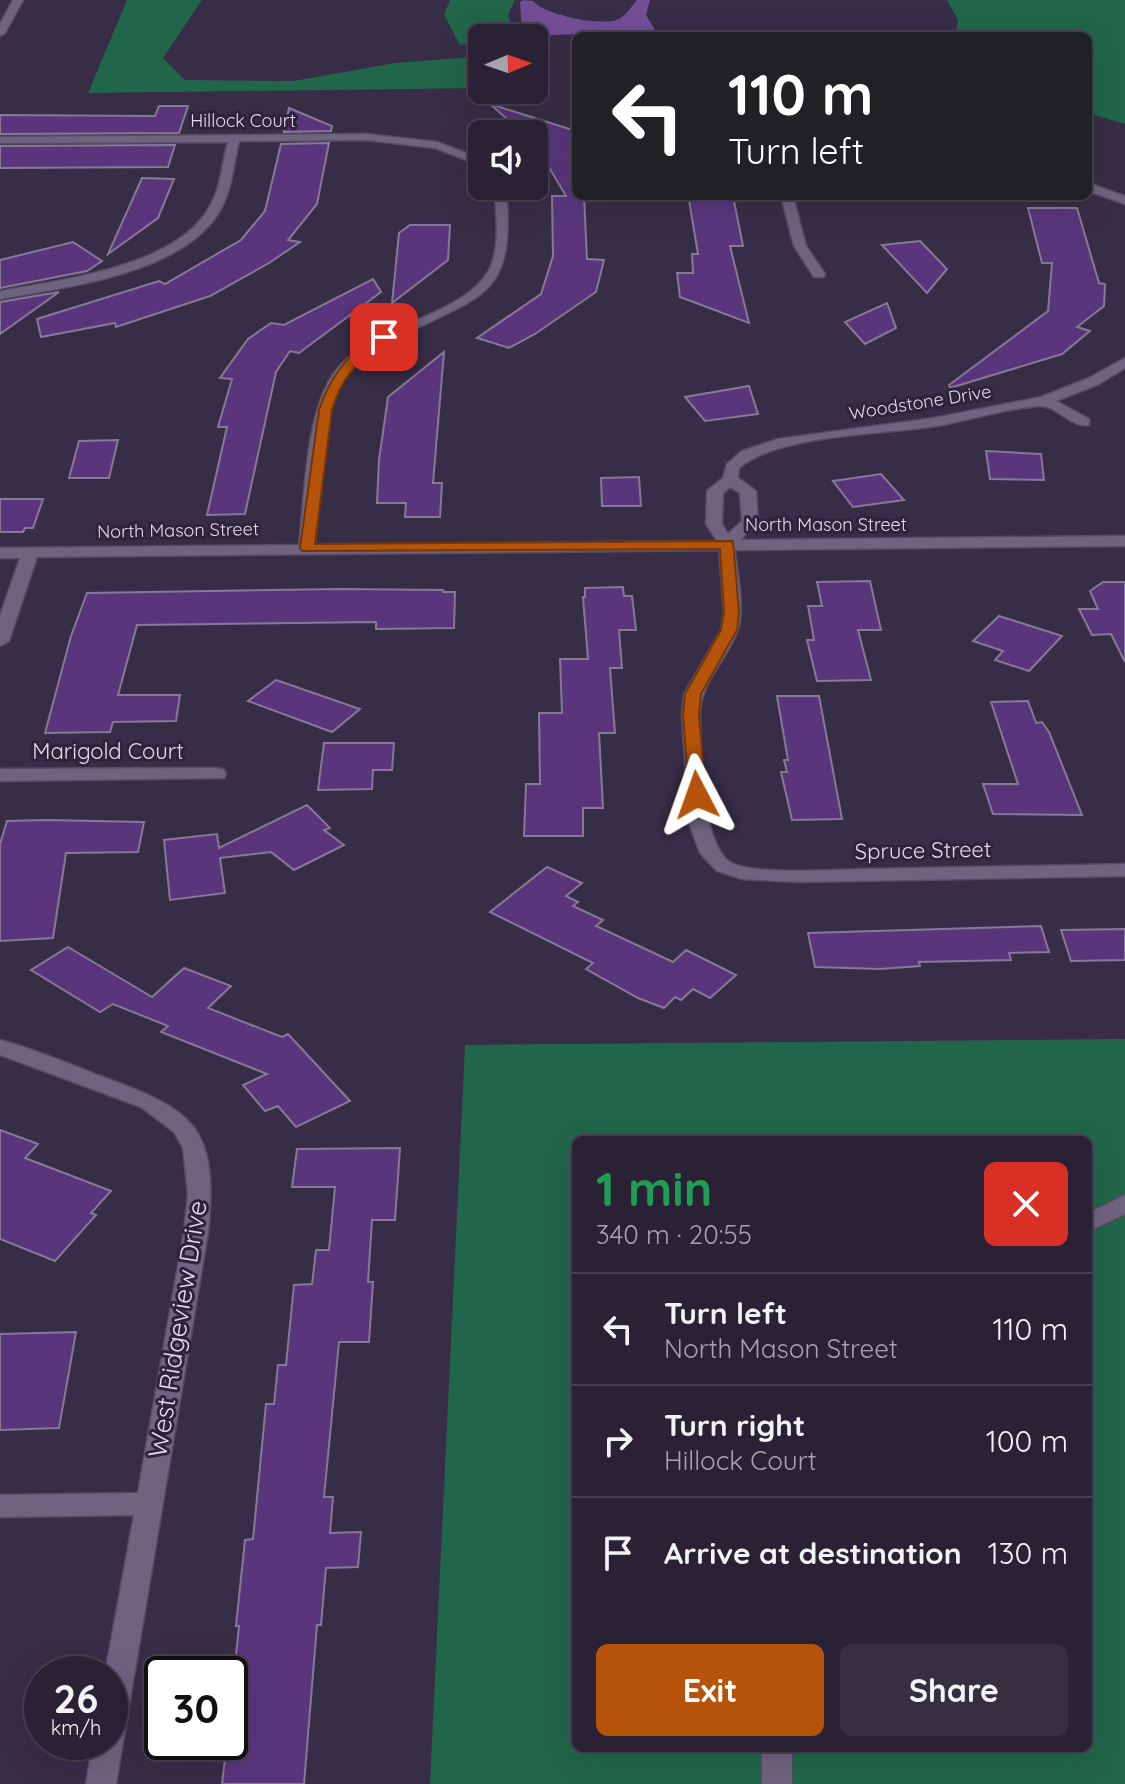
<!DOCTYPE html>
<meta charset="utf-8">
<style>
:root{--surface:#2a2234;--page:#362f40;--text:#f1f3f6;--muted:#a5a4ac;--line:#463f4f;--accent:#b45309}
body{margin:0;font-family:Quicksand,sans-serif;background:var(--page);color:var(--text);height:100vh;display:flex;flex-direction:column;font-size:30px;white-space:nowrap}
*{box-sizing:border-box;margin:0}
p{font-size:26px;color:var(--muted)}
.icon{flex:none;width:44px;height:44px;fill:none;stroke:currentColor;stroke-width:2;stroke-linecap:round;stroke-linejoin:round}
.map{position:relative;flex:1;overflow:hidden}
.panel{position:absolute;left:572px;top:1136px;width:520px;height:616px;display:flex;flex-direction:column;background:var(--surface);border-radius:12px;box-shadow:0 8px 32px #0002,0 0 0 2px var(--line)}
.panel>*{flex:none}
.banner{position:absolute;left:572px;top:32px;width:520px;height:168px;border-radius:12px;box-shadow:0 8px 32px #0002,0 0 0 2px var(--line);background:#202124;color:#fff;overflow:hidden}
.needle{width:52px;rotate:88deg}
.buttons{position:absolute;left:468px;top:24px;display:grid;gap:16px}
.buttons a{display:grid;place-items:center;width:80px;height:80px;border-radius:12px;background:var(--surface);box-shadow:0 8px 32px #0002,0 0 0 2px var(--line);font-size:40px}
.speed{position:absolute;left:24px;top:1656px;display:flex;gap:16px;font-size:40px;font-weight:700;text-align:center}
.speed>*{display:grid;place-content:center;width:104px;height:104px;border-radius:50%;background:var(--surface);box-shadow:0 8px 32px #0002,0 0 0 2px var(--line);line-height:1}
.speed small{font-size:20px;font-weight:400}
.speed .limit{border:4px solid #111;border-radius:12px;background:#fff;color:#111}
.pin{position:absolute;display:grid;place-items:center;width:68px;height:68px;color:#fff;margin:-34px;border-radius:16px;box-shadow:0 4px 12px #0006}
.me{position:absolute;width:88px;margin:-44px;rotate:356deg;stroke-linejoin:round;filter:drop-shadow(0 0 6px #0008)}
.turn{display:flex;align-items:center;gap:28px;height:168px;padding:0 24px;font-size:36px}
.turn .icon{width:104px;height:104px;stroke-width:2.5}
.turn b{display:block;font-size:56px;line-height:68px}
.round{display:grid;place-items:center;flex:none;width:84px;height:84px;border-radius:12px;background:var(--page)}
.overview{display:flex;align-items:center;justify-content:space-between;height:136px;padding:0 24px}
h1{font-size:48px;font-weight:700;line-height:60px;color:#1e9e55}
.cta{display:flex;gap:16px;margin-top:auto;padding:16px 24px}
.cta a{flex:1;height:92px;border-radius:12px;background:var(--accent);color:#fff;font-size:32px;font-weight:700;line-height:92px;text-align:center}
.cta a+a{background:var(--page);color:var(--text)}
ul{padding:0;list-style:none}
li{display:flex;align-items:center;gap:24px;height:112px;padding:0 24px;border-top:2px solid var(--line)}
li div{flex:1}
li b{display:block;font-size:30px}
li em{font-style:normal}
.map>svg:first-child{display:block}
.green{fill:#21664b;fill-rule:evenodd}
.water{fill:#714e96}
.building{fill:#59367c;stroke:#867997;stroke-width:2}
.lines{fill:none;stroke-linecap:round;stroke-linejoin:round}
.minor-casing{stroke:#564b61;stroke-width:3}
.minor{fill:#6f637f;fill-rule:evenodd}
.route{fill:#b45309;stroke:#753606;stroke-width:2}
.labels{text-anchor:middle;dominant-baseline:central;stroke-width:6;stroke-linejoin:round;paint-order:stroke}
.far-street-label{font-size:18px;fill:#e1daea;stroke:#2e233b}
.street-label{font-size:22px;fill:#e1daea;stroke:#2e233b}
.near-street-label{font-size:26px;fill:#e1daea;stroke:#2e233b}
</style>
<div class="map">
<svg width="1125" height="1784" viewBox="0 0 1125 1784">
<rect width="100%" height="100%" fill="#382d46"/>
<g class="green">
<path d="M127,0H202L163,58L185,80L294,81L395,63L475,57L482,58V88L88,93Z"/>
<path d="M450,0H515L508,15L515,38H482V43L460,45L444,15Z"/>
<path d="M947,0H1125V124L1088,113V36H955L958,20Z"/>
<path d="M1125,1039V1784H430L465,1045ZM576,1140H1088V1748H576Z"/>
</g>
<path class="water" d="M524,0L533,1C544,15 603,27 619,19C626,15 632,6 637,0H650L646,15L655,30L535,36L522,32L520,2Z"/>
<g class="building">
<path d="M490,104L576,131V196H584L587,259L604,260L596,292L535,334L509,348L477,338L541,294L553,256L552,196H566L534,142V134H524Z"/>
<path d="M159,106H188L179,133L0,134V115L155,116Z"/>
<path d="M289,108L332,126L331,131L284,132Z"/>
<path d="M329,143L317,204L288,240L300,242L269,263L210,296L116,327L115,323L41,337L37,319L159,281L165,284L241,240L265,211L281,144Z"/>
<path d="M175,145L168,167L0,168V146Z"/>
<path d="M142,178L174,179L158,218L108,254Z"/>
<path d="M692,196H733L743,246H730L749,323L680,297L677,273H693L692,254H698L689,200H692Z"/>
<path d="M1028,208H1077L1099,283L1105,284L1104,306L1077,327L1090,331L1062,354L950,388L949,385L1048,311L1052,263H1042Z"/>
<path d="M410,225H450L448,260L392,303L399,233Z"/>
<path d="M920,241L947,269L927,293L882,245Z"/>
<path d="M73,242L102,261L87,271L0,288V260Z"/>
<path d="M373,279L381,292L299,353L290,351L276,372L245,514L207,515L227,427H218L232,379L220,378L248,339L271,323L284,325Z"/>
<path d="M59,292L0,334V302Z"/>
<path d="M887,303L896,328L865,344L845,322Z"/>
<path d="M444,352L433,483H442L440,517H405L406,503H377L379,460L388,397Z"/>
<path d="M749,386L758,414L705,421L685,397Z"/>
<path d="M118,440L109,478H69L79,441Z"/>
<path d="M986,451L1041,454L1044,480L990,479Z"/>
<path d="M881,474L904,500L853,507L833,481Z"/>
<path d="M639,477L641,506H602L601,478Z"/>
<path d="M0,499H43L33,528H25L23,532H0Z"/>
<path d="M870,581L881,630H858L871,680L817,681L807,640H814L808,606H822L817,582Z"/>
<path d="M1103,582H1125V662L1111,634L1092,635L1079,609H1098L1090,591Z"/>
<path d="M623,587L624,596H632L636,630H619L622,668H610L615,733H599L603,808H583V836H524L526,784H540L539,713H562L560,659H588L583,597H585V588Z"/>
<path d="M340,589L443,590V592H455L454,628L376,629V622L137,625L118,695H180L176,721L113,722L110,732L45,733L71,636L87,593Z"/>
<path d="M999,616L1062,636L1029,671L995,660L1003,651L973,641Z"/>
<path d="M276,680L360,709L332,732L248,701Z"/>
<path d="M777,696H819L842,819L792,820L781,772H787L784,760H788Z"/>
<path d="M1028,701L1036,723L1042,722L1049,732L1082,815L993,814L983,784H1018L991,702Z"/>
<path d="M324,743H394L392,770H373L372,789L318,790Z"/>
<path d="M307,805L330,828L324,830L344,845L294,870L271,852L220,858L225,893L170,900L164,840L217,834L219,848Z"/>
<path d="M7,821L46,820L144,822L138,852L66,853L53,938L0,941V844Z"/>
<path d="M547,867L582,883L566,896L578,902L573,906L603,920L596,926L673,962L686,950L736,975L710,998L693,989L681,1000L675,997L664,1008L638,998L586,969L593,963L490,912Z"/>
<path d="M1041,926L1049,952L1009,953L1011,960L919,962L920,966L880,969L815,967L808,933Z"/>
<path d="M1125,929V960L1071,961L1061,930Z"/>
<path d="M68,947L152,997L184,968L231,986L208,1008L282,1037L288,1034L350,1101L296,1127L278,1106L265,1111L243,1085L267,1074L161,1032L168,1026L113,1004L100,1012L31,970Z"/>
<path d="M0,1130L38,1144L25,1158L111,1191L91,1213L96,1215L55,1261L0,1239Z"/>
<path d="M400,1148L395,1220H372L368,1282H373L369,1342H339L324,1497H333L330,1533L361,1532L358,1567L326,1568L321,1625H317L304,1784H222L227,1742H230V1712L239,1626H236L245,1540L253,1539L266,1404H274L278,1365H286L294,1285L312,1284L316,1250H329L335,1187H292L297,1149Z"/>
<path d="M76,1332L59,1428L0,1430V1334Z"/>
</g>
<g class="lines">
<defs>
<g id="minor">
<path d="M13,0H23L5,33L0,36V24Z"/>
<path d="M366,134L437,142L482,159V166L435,148L366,140L239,141C234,163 232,187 222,207C187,274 66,287 0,299V291C60,280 178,267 210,206C221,187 222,163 228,142L0,143V137Z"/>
<path d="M1088,183L1125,196V204L1088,191Z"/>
<path d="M494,186H506C516,302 482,293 394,340C377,349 358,360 346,377C321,411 320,502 315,545L717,541L706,524L707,491L723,478L727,464L742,451L778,439L934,418L1041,397L1089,378L1125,358V368L1099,384L1056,401L1089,419V425C1070,428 1057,405 1039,406C1004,409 970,420 936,426C882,435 779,434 739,468L738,478L756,491L758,522L740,540L1125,536V546L735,550C737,574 745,605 738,629C728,660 699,682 700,717C701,750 701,843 730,862C751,876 841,869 869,869C955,867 1040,866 1125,864V876L799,882L742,879L717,871L700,853L689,823L682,715L684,694L721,630L724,612L719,550L37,557L9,641L0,646V616L20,558H0V548L299,545C305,496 305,414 334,373C370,323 463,318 489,270C501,248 496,210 494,186ZM730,487L740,493L742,521L728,534L722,524L723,493Z"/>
<path d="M781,196H793L806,246L825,274L824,277H814L794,246Z"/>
<path d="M217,768L224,770L226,774L224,778L0,781V769Z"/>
<path d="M0,1040C34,1049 67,1063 100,1076C194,1110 219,1126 208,1232L116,1784H86L93,1742H110V1674H105L134,1515L0,1517V1495L138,1493L184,1232L188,1194L183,1148L174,1132L141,1107L0,1055Z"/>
<path d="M1125,1195V1214L1088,1232V1213Z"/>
<rect x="762" y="1748" width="30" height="36"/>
</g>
</defs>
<use href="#minor" class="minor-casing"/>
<use href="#minor" class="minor"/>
</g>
<path class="route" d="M379,334L390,337C361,364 345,367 332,410L315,544L733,541L739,612L737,630L701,694L699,715L706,795L703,798L697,800L689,795L683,715L685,694L721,630L724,612L720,549L302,551L300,548L319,410C330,376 349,352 379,334Z"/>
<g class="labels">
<g class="far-street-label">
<text x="243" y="120">Hillock Court</text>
<text transform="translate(920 402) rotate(-9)">Woodstone Drive</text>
<text x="826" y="524">North Mason Street</text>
<text transform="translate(178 530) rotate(-1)">North Mason Street</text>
</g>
<g class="street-label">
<text x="108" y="751">Marigold Court</text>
<text transform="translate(923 850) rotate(-1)">Spruce Street</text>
</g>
<g class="near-street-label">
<text transform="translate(177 1329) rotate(-81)">West Ridgeview Drive</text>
</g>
</g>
</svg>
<div class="buttons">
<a><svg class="needle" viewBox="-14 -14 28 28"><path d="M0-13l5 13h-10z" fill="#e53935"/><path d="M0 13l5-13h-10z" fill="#a5a4ac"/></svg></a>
<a><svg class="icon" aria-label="sound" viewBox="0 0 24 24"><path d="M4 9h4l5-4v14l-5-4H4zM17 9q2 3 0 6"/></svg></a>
</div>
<div class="speed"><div>26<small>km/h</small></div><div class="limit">30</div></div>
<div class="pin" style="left:384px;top:337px;background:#d93025"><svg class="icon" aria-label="arrive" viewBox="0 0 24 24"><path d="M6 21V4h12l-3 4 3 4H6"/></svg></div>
<svg class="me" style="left:697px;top:795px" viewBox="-20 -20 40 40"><path d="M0-17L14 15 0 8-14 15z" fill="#b45309" stroke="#fff" stroke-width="4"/></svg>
<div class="banner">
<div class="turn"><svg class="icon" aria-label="left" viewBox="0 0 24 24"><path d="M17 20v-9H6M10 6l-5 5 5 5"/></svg><div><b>110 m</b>Turn left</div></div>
</div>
<section class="panel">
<div class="overview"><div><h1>1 min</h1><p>340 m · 20:55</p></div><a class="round" style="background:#d93025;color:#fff"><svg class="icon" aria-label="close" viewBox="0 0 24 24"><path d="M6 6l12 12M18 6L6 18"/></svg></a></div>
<ul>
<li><svg class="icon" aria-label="left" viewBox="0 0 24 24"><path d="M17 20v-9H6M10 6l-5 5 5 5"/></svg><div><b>Turn left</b><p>North Mason Street</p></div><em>110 m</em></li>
<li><svg class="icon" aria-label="right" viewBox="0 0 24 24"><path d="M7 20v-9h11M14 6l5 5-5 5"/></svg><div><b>Turn right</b><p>Hillock Court</p></div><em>100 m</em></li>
<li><svg class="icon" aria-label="arrive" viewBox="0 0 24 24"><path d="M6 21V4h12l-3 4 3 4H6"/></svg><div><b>Arrive at destination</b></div><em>130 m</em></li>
</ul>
<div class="cta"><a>Exit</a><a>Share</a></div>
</section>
</div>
